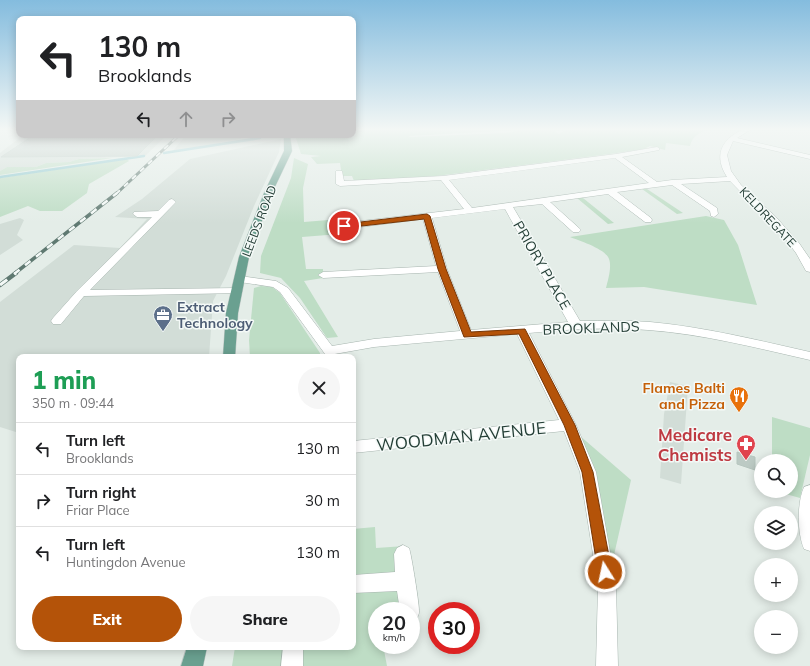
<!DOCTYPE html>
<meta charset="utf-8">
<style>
:root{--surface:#fff;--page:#f6f6f6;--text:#202124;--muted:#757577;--line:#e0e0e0;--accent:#b45309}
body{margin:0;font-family:Mulish,sans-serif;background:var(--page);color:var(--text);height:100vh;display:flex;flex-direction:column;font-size:15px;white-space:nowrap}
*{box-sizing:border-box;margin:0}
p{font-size:13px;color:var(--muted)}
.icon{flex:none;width:22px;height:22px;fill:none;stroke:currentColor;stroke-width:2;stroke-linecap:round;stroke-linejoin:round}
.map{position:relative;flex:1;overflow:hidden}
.details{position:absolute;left:16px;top:354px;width:340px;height:296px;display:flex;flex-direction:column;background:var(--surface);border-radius:8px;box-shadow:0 2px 10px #0003}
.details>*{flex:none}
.top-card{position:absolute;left:16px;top:16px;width:340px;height:122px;border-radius:8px;box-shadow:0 2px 10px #0003;background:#fff;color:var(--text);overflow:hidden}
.buttons{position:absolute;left:754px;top:454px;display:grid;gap:8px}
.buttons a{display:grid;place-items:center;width:44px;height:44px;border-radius:50%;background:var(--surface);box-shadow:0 2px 10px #0003;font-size:20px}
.speed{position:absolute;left:368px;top:602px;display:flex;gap:8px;font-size:20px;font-weight:700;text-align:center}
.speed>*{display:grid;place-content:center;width:52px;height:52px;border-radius:50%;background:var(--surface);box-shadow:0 2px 10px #0003;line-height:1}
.speed small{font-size:10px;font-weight:400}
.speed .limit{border:6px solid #d22;background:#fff;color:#111}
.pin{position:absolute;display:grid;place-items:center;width:34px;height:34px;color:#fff;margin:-17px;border:2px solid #fff;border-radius:50%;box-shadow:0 1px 4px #0007}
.me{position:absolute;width:44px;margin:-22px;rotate:350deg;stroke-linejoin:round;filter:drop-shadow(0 0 3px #0008)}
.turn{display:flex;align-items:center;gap:14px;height:84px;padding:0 16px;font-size:18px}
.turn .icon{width:52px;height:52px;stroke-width:2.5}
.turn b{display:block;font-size:28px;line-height:34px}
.lanes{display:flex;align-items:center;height:38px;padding:0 16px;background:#0003;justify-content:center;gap:20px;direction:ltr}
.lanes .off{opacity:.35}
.round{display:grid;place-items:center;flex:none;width:42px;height:42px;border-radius:21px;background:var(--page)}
.summary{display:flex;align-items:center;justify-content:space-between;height:68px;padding:0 16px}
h1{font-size:24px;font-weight:800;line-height:30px;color:#1e9e55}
.cta{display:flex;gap:8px;margin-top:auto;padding:8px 16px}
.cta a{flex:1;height:46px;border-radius:24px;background:var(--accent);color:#fff;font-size:16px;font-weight:800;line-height:46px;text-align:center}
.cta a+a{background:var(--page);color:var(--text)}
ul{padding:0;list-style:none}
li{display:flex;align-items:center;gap:12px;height:52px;padding:0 16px;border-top:1px solid var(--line)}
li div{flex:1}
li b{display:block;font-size:15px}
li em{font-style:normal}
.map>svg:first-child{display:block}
.built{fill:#d2ddd7}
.green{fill:#beddc5}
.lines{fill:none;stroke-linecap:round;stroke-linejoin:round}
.stream{stroke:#8ec8cf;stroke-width:2.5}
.building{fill:#bccac4;stroke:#b6c6bf}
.minor-casing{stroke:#a7b5af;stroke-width:1}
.major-casing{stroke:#c2c9c7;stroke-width:1}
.minor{fill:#fff;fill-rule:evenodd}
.major{fill:#6aa090;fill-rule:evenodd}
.rail-far2-casing{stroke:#5f7971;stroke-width:3}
.rail-far1-casing{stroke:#5f7971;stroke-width:3.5}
.rail-casing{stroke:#5f7971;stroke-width:4.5}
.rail-far2{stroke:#f4f9f7;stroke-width:2;stroke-dasharray:5.5;stroke-linecap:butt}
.rail-far1{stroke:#f4f9f7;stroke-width:2.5;stroke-dasharray:7;stroke-linecap:butt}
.rail{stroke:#f4f9f7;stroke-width:3;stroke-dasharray:9;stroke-linecap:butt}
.route{fill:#b45309;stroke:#753606}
.labels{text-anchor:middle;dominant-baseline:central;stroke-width:3;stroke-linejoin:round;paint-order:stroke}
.far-street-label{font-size:12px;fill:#243e36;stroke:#f4f9f7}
.street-label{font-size:14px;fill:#243e36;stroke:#f4f9f7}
.service-label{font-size:14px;font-weight:bold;fill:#4e5e75;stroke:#f4f9f7;text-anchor:start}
.food-label{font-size:14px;font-weight:bold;fill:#c56008;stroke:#f4f9f7;text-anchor:end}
.near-health-label{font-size:17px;font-weight:bold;fill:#be3a42;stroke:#f4f9f7;text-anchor:end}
.near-street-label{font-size:17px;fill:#243e36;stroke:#f4f9f7}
</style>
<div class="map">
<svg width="810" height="666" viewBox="0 0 810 666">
<rect width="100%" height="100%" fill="#e4ede8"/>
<g class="built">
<path d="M20,135H167L145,156L79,159L69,162L46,163L36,167H7L0,171V153L18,139Z"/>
<path d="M186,135H241V139L173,151Z"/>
<path d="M281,139L279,152L254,206L226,276L213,301L209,357H19V433L0,427V302L74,245L120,248L147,219L115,217L142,199L190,159Z"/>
<path d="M20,218L24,220L17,235L23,240L0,255V224Z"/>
<path d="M670,382L688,386L681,484L660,478L664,414Z"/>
</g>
<g class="green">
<path d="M353,130H515L409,136L410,137L505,133L524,130H552L559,134L564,131L582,130H705C698,134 692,137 690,146L666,143L665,150L650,146L644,149L610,154L436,176L354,181L352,176H342L340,163L317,164L311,157L321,156L301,154L295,135H353Z"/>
<path d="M112,158L0,175V171L7,167H36L46,163L69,162L79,159Z"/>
<path d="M294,158L308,164L303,188L304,222L340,219V234L302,237L306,269H323V278L304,281L338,337L327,338L300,298L281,278L260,273L261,256L291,178Z"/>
<path d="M127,159L129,161L89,184L87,193L62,211H40L28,206L0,217V178Z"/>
<path d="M642,189H647L683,213L677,214Z"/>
<path d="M577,198H583L614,223L608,224Z"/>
<path d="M706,216L724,220L738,245L757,305L644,287L606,288C608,280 612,267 609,259C606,249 580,241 570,237Z"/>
<path d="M261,286L272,287L280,293L320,353V357H250L249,340L254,288Z"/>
<path d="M772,417L810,428V455L800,498L775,491H791V461H772Z"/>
<path d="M572,429L631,480L607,586Z"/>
<path d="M375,527L376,548L405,546L418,627L411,626V611H377V645H383L387,666H232L235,647H353V529Z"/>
</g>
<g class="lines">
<g class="stream">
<path d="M164,153L260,138"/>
<path d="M0,177L144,156"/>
</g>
</g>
<g class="building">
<path d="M34,135H158L137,156L1,157Z"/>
<path d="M737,452L755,457V470L737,464Z"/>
</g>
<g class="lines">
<defs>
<g id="minor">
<path d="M742,130H750L737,138L810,155V159L733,141L727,155L731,171L741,185L775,216L799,243L810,259V272L806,271L796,253L781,233L730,181L681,184L717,208L718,214L714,217L711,216L710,211L672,185L617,192L651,218L652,220L651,222H645L608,194L550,202L579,228L581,230L579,232H573L542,204L513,207L580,321C603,321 627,320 650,322C704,327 757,340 810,352V360C757,348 703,334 648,330C608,327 569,329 529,333L576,425L596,472L616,586L618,666H596L598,586L580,472L564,431L353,453V441L559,420L517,334L374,347L329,355L325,354L280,292L273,287L240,282L235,279L240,276L276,281L288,288L332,346L374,339L460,331L438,272L323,278L318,275L323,272L436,266L423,219L344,229L339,226L344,223L464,209L441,180L340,186L336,184V171H342L344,181L443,176L616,154L657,147L659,148V150L622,157L657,182L672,180L727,177C714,157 720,140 742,130ZM615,158L649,183L472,208L449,180ZM505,209L568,322L471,330L447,269L432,218Z"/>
<path d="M172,199L176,202L90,290L237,288L241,289L242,291L241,293L84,296L61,324H53L51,321L53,318L77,291L152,217H137L133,214L134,212L158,211L169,200Z"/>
<path d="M810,485V551L804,549C797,533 797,502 804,487Z"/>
<path d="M403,545L409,548C411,552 420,608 419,612C419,614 418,616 417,618L411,620V611H400L397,591L353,593V575L395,572L394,554L397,548Z"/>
<path d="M283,647H303V666H281Z"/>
</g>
<g id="major">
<path d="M284,135H290L292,151L272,193L249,257L238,313L235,357H223L226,313L239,257L264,193L284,151Z"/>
<path d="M187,647H207L203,666H181Z"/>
</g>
</defs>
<use href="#minor" class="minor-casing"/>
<use href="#major" class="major-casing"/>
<use href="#minor" class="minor"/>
<use href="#major" class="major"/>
<defs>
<path id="rail-far2" d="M116,194L179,135"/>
<path id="rail-far1" d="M14,274L117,193"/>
<path id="rail" d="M0,285L16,273"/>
</defs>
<use href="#rail-far2" class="rail-far2-casing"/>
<use href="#rail-far1" class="rail-far1-casing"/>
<use href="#rail" class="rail-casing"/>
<use href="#rail-far2" class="rail-far2"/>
<use href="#rail-far1" class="rail-far1"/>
<use href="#rail" class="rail"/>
</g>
<linearGradient id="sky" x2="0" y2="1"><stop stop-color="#84bcde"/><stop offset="0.58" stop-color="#f3f7f5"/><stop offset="1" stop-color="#f3f7f5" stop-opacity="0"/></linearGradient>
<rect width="810" height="223" fill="url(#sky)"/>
<path class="route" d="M427,214L430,216L446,269L471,332L525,329L575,425L593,472L612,572L610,577L605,579L600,577L598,572L582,472L564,425L519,334L464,337L438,269L424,219L344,228L340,226L344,224Z"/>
<defs>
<symbol id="office-pin" viewBox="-11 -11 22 30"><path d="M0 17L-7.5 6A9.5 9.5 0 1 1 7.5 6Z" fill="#5c6f8a" stroke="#f4f9f7"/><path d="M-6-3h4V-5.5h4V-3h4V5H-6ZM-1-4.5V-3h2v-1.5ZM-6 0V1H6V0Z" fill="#fff"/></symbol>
<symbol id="restaurant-pin" viewBox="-11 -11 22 30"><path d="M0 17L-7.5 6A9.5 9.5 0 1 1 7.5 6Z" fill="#e8710a" stroke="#f4f9f7"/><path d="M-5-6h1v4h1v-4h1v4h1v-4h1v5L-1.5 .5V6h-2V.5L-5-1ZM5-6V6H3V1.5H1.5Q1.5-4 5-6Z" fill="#fff"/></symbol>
<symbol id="pharmacy-pin" viewBox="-11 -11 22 30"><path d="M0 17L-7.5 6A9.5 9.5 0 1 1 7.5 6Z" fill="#e0444e" stroke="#f4f9f7"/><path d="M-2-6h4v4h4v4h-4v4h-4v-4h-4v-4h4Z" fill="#fff"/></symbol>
</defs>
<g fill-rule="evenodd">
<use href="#office-pin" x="152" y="304" width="22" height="30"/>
<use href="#restaurant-pin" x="728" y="385" width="22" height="30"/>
<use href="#pharmacy-pin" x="735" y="433" width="22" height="30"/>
</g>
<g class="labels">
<g class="far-street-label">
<text transform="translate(768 217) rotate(47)">KELDREGATE</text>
<text transform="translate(259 221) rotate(-69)">LEEDS ROAD</text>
</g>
<g class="street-label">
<text transform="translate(542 265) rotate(60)">PRIORY PLACE</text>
<text transform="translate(591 328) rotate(-2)">BROOKLANDS</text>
</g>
<g class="service-label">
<text x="177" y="307">Extract<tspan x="177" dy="16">Technology</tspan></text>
</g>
<g class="food-label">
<text x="725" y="388">Flames Balti<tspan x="725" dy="16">and Pizza</tspan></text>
</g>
<g class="near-health-label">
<text x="732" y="434">Medicare<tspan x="732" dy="20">Chemists</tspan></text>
</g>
<g class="near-street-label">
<text transform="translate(461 436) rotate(-6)">WOODMAN AVENUE</text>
</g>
</g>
</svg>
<div class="buttons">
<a><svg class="icon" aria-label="search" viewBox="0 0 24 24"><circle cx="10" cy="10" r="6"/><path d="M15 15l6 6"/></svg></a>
<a><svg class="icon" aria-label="layers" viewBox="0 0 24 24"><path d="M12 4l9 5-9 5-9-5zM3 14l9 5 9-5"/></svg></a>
<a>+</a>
<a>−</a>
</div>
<div class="speed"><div>20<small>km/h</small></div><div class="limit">30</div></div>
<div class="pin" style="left:344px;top:226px;background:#d93025"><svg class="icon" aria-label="arrive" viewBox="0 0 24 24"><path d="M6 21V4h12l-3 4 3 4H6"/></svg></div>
<svg class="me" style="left:605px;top:572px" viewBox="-20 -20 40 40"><circle r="17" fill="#b45309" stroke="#fff" stroke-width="3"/><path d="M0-11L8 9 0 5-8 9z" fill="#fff"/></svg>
<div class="top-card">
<div class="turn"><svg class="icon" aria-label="left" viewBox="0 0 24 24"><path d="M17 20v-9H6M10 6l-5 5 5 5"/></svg><div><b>130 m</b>Brooklands</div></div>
<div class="lanes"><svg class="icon" aria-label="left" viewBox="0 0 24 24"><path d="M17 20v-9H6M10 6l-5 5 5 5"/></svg><svg class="icon off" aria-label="ahead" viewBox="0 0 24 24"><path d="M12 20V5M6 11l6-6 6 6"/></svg><svg class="icon off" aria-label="right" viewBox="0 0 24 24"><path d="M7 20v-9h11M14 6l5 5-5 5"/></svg></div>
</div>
<section class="details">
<div class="summary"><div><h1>1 min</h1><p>350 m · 09:44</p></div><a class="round"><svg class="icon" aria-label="close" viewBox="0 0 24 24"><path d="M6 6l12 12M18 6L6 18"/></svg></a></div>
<ul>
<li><svg class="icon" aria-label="left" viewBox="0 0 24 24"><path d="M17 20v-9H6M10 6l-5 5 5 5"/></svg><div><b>Turn left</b><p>Brooklands</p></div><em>130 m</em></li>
<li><svg class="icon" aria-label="right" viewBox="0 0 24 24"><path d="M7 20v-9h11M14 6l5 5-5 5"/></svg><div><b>Turn right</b><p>Friar Place</p></div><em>30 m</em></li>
<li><svg class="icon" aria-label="left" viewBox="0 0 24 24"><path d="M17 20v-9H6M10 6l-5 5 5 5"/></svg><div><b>Turn left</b><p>Huntingdon Avenue</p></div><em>130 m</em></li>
</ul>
<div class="cta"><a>Exit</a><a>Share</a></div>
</section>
</div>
